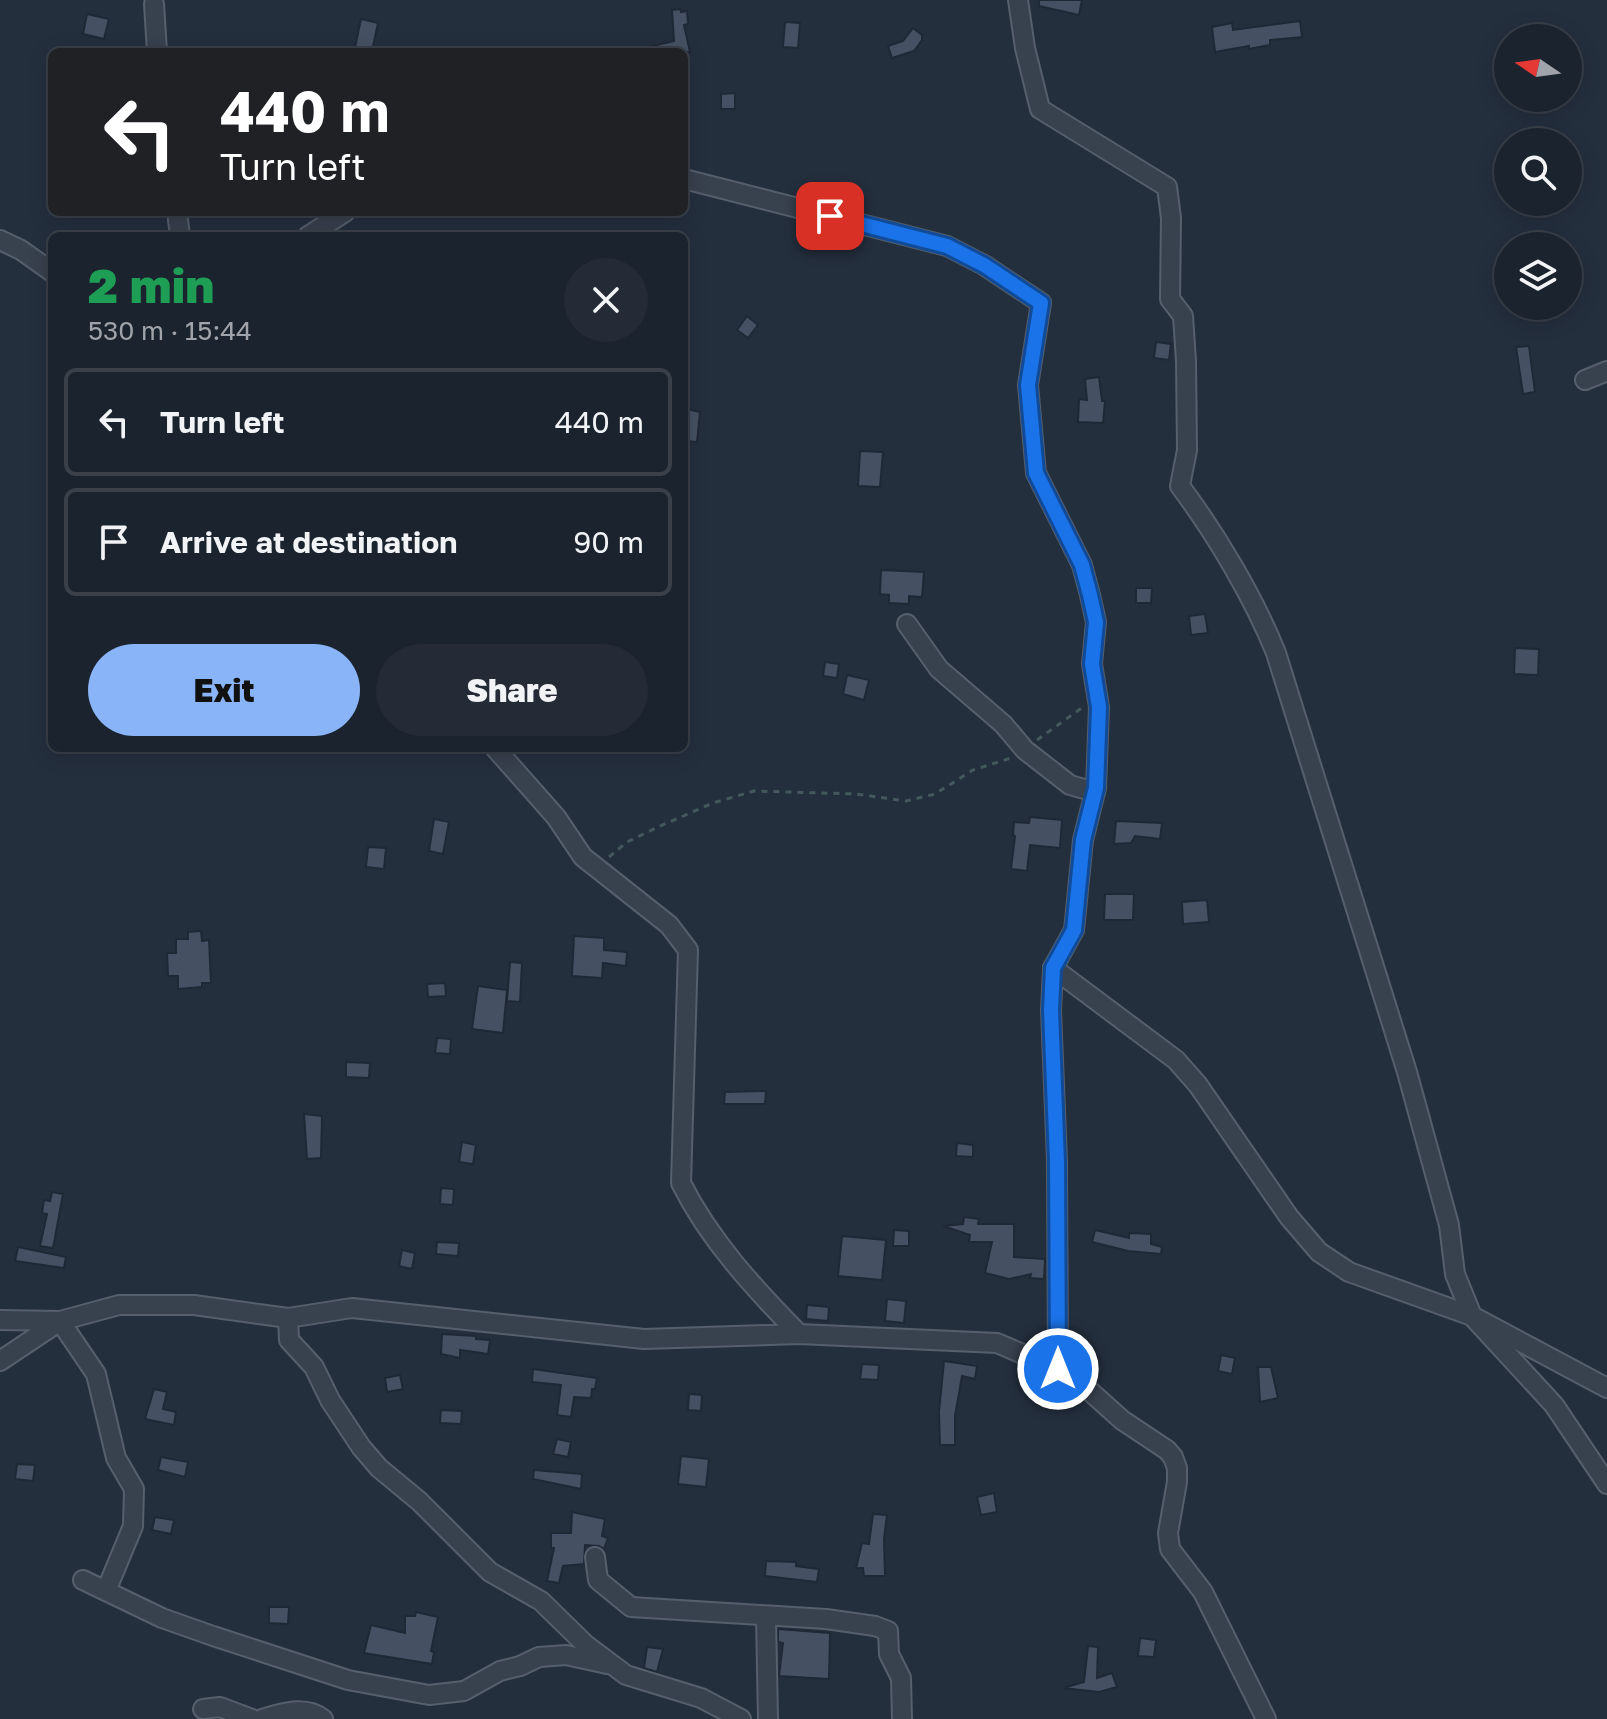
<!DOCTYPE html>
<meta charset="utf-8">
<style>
:root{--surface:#1b232e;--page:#242b36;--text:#f1f3f6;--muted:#a0a4aa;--line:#39404a;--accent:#8ab4f8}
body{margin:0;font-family:"Golos Text",sans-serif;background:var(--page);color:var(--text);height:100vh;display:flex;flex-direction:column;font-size:30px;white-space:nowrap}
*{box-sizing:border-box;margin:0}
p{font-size:26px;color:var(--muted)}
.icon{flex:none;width:44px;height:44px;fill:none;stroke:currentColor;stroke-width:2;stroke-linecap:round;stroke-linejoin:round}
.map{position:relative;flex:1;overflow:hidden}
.details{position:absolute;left:48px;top:232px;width:640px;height:520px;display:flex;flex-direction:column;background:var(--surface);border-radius:12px;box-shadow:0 4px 20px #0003,0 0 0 2px var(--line)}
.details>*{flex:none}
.hud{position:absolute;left:48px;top:48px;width:640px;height:168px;border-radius:12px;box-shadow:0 4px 20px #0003,0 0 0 2px var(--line);background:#202124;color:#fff;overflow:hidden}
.needle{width:52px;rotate:283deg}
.controls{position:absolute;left:1494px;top:24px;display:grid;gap:16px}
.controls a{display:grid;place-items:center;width:88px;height:88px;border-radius:50%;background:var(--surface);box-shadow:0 4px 20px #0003,0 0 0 2px var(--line);font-size:40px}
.pin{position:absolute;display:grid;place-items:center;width:68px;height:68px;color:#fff;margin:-34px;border-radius:16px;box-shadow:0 4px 12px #0006}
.me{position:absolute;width:88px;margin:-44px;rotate:0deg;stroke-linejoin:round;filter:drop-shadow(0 0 6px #0008)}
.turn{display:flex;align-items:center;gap:28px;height:168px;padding:0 40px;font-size:36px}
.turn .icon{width:104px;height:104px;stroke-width:2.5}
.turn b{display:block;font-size:56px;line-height:68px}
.round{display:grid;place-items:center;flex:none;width:84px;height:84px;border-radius:42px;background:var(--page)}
.summary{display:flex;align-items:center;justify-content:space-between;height:136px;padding:0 40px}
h1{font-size:48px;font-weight:800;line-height:60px;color:#1e9e55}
.action{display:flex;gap:16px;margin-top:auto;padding:16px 40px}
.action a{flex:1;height:92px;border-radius:48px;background:var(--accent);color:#111;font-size:32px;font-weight:800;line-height:92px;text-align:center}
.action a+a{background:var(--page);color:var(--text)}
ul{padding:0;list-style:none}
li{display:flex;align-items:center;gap:24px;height:108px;margin:0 16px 12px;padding:0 24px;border:4px solid var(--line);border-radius:12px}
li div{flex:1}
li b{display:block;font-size:30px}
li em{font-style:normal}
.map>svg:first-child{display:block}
.building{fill:#455162;stroke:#1f2835;stroke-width:2}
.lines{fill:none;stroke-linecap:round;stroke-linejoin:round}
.minor-casing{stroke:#565f6c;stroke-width:22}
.path{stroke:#44595c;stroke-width:3;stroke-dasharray:6 6;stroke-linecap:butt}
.minor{stroke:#38414e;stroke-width:18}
.route-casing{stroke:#114b97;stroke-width:20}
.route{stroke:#1a73e8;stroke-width:14}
</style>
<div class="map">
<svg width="1607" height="1719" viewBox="0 0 1607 1719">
<rect width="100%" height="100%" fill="#242f3e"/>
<g class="building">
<path d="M1039,0H1082L1079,15L1039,6Z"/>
<path d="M680,9L681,12L687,11L688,24L684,25L690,52H649L648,47L674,41L672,10Z"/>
<path d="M87,14L109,19L104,39L83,34Z"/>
<path d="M361,19L378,23L372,51L355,47Z"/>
<path d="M1300,21L1302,37L1270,40V45L1249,49V46L1215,52L1212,27L1232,23L1233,30Z"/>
<path d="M785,22L800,23L798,48L783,47Z"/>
<path d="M913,28L922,35V40L914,51L892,58L888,46L903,41Z"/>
<path d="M735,93V109H721V94Z"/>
<path d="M747,316L758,325L748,338L737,330Z"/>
<path d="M1156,342L1171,344L1169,360L1154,358Z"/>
<path d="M1529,346L1535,392L1523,394L1516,347Z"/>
<path d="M1099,377L1102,401H1105L1103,423L1078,422L1079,399L1087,400L1085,379Z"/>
<path d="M687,409L700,412L697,442L684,441Z"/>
<path d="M860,451L883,452L880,487L858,486Z"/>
<path d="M881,570L924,572L922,597L909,596V604L889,603V595L880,594Z"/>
<path d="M1136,588H1152L1151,603H1136Z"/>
<path d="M1205,614L1208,633L1191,635L1189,616Z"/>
<path d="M1515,648L1539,649L1538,675L1514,674Z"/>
<path d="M825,662L839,664L837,678L823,676Z"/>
<path d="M847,675L869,680L864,700L843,694Z"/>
<path d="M1030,817L1062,820L1060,848L1030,845L1027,871L1011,869L1015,836L1013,835L1014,822L1029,823Z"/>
<path d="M434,819L449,822L443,854L429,851Z"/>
<path d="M1116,821L1162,823L1160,839L1135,836L1131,843L1114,844Z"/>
<path d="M368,847L386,848L384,869L366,867Z"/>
<path d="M1105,894H1134L1133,920H1104Z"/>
<path d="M1207,900L1209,922L1183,924L1182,902Z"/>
<path d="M201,931L202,941L209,940L211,983H202V987L178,989V976H168L167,953H176V939H188V932Z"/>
<path d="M574,936L604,938V950L627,952L626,966L603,963L602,978L572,976Z"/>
<path d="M510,962L522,963L520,1002L507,1001Z"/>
<path d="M445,983L446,996L428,997L427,984Z"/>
<path d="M478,986L507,990L503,1033L472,1029Z"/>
<path d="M437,1038L451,1039L450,1054L435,1053Z"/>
<path d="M346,1062L370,1063L369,1078L346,1077Z"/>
<path d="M766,1091L765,1104H724L725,1092Z"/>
<path d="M304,1114L322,1116L321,1158L307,1159Z"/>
<path d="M462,1142L476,1145L473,1164L459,1162Z"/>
<path d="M957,1143L973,1145V1157L956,1156Z"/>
<path d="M441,1188L454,1189L453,1205L440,1204Z"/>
<path d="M52,1192L63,1194L53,1248L40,1246L47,1214L42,1213L44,1200L50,1201Z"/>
<path d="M964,1217L979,1219L978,1224H1014V1257L1045,1259L1044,1279L1030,1278L1031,1274L1009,1279L985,1273L992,1242H969L970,1235L943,1226L963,1224Z"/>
<path d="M894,1230L909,1231V1246H893Z"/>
<path d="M1095,1230L1129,1238V1233L1151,1234V1244L1162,1247L1161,1254L1128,1251L1092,1242Z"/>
<path d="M842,1236L886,1240L882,1280L838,1276Z"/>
<path d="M437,1242L459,1243L458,1256L436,1254Z"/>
<path d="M18,1247L66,1257L64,1268L15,1261Z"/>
<path d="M402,1250L415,1253L412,1269L399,1266Z"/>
<path d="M887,1299L906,1301L904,1323L885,1321Z"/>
<path d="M807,1305L829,1307L828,1321L806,1319Z"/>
<path d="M442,1334L476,1336V1339L490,1340L488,1354L460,1350V1358L441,1354Z"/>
<path d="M1221,1355L1235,1358L1232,1374L1218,1371Z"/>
<path d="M944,1361L977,1366L975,1379L962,1376L955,1416V1445H940L939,1412Z"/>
<path d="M862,1364L879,1365L878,1380L860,1379Z"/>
<path d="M1258,1367H1271L1278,1398L1260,1402Z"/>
<path d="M533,1369L597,1378L595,1389H592L591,1398L574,1397L571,1417L557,1415L561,1385L532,1382Z"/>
<path d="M400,1375L403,1389L387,1392L385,1378Z"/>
<path d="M154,1389L167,1392L163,1409L176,1412L174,1425L145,1419Z"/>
<path d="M689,1394L702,1395L701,1411L688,1410Z"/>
<path d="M441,1410L462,1411L461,1424L440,1423Z"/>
<path d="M557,1439L571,1442L568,1457L553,1454Z"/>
<path d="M681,1456L709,1459L706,1487L678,1484Z"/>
<path d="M161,1457L188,1462L185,1477L158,1470Z"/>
<path d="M17,1464L35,1465L33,1481L15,1479Z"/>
<path d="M534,1470L582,1474L581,1489L533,1479Z"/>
<path d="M994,1493L997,1512L981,1515L977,1497Z"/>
<path d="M572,1512L605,1519L602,1536L608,1538L604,1549L599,1546L585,1545L584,1564L563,1566L559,1583L547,1581L554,1548H551V1533H571Z"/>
<path d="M873,1514L887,1515L884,1539L885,1576H864L863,1568H856L862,1543L869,1544Z"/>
<path d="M155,1517L174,1520L171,1534L152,1530Z"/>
<path d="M766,1561L796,1562V1566L819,1569L817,1582L765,1576Z"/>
<path d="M269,1607H289L288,1624L269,1623Z"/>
<path d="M416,1612L438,1617L431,1651L434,1652L432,1664L364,1653L371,1625L405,1633V1616H415Z"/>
<path d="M778,1629L830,1633L829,1679L779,1676L783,1643L778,1642Z"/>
<path d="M1140,1638L1156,1640L1154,1657L1138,1656Z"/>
<path d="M1088,1646L1098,1647L1097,1678L1112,1673L1117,1687L1099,1692L1063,1688L1084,1682Z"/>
<path d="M647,1647L663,1649L657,1672L644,1668Z"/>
</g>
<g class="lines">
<defs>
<g id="minor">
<path d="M1018,0L1025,48L1040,109L1167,187L1171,218L1170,299L1183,316L1186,361L1187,450L1180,486C1216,534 1254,598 1276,653L1407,1072L1449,1225L1455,1274L1472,1316L1554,1405L1607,1484"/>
<path d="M154,4L157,52"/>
<path d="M684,179L947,246L984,265L1041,303L1028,385L1036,473L1082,565L1090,595L1096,622L1092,664L1099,707L1096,788L1083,840L1074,930L1053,968L1051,1010L1057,1161L1058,1369"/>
<path d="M177,212L180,236"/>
<path d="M308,236L345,212"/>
<path d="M0,240L21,250L52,272"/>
<path d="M1585,380L1607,371"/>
<path d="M907,624L939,669L1003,724L1025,750L1070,785L1095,792"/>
<path d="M495,748L556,817L583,857L669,925L688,950L681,1183C710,1241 755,1289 799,1334"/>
<path d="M1053,968L1176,1060L1198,1085L1289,1217L1319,1252L1349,1272L1472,1316L1607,1388"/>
<path d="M288,1318L289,1340L314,1367L330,1400L361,1447L379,1468L419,1501L490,1572L541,1601L586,1645L626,1675L701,1698L741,1719"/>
<path d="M0,1320L60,1321L119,1305H194L288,1318L352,1308L644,1339L799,1334L997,1343L1058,1369L1082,1384L1122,1420L1167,1450L1173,1457L1177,1468V1482L1168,1533L1170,1549L1203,1592L1266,1719"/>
<path d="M0,1361L60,1321L96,1374L116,1458L134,1489L133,1526L106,1591"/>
<path d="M595,1557L598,1580L631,1607L826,1619L875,1626L888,1631L889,1654L901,1678L902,1719"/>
<path d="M83,1580L162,1618L213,1636L348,1680L429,1695L464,1691L500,1671L520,1666L539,1657L566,1655L607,1664"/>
<path d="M766,1617L768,1719"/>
<path d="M203,1709L220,1707L252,1719"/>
<path d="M262,1719C281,1713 306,1705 323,1719"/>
</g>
</defs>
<use href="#minor" class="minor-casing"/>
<g class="path">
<path d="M1037,740L1083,707"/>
<path d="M609,857L627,842L658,827L713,803L754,791L856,794L906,801L935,794L973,770L1011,758"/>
</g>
<use href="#minor" class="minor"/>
</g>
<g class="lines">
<defs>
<path id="route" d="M830,216L947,246L984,265L1041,303L1028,385L1036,473L1082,565L1090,595L1096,622L1092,664L1099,707L1096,788L1083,840L1074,930L1053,968L1051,1010L1057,1161L1058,1369"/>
</defs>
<use href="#route" class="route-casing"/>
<use href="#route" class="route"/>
</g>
</svg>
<div class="controls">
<a><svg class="needle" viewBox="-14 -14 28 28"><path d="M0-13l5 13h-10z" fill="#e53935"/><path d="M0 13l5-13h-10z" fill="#a0a4aa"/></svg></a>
<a><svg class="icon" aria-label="search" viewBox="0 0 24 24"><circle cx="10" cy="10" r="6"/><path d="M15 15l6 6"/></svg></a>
<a><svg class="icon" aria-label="layers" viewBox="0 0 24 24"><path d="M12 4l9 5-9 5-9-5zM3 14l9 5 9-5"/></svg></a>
</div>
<div class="pin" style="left:830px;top:216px;background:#d93025"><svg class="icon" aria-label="arrive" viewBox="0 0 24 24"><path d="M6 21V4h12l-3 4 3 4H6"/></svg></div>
<svg class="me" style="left:1058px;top:1369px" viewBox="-20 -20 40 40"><circle r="17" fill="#1a73e8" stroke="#fff" stroke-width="3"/><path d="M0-11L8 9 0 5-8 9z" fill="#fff"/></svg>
<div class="hud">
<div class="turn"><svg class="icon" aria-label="left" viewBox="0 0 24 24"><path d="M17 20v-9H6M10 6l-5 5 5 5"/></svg><div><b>440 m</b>Turn left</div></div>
</div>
<section class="details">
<div class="summary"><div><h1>2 min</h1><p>530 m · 15:44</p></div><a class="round"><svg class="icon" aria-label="close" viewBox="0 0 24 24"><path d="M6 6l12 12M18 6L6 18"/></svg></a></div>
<ul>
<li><svg class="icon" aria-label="left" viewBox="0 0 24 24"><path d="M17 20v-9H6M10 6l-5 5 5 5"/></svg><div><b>Turn left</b></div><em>440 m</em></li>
<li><svg class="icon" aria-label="arrive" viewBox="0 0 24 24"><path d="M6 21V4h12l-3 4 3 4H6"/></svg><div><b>Arrive at destination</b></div><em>90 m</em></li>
</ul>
<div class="action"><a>Exit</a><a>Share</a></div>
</section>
</div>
